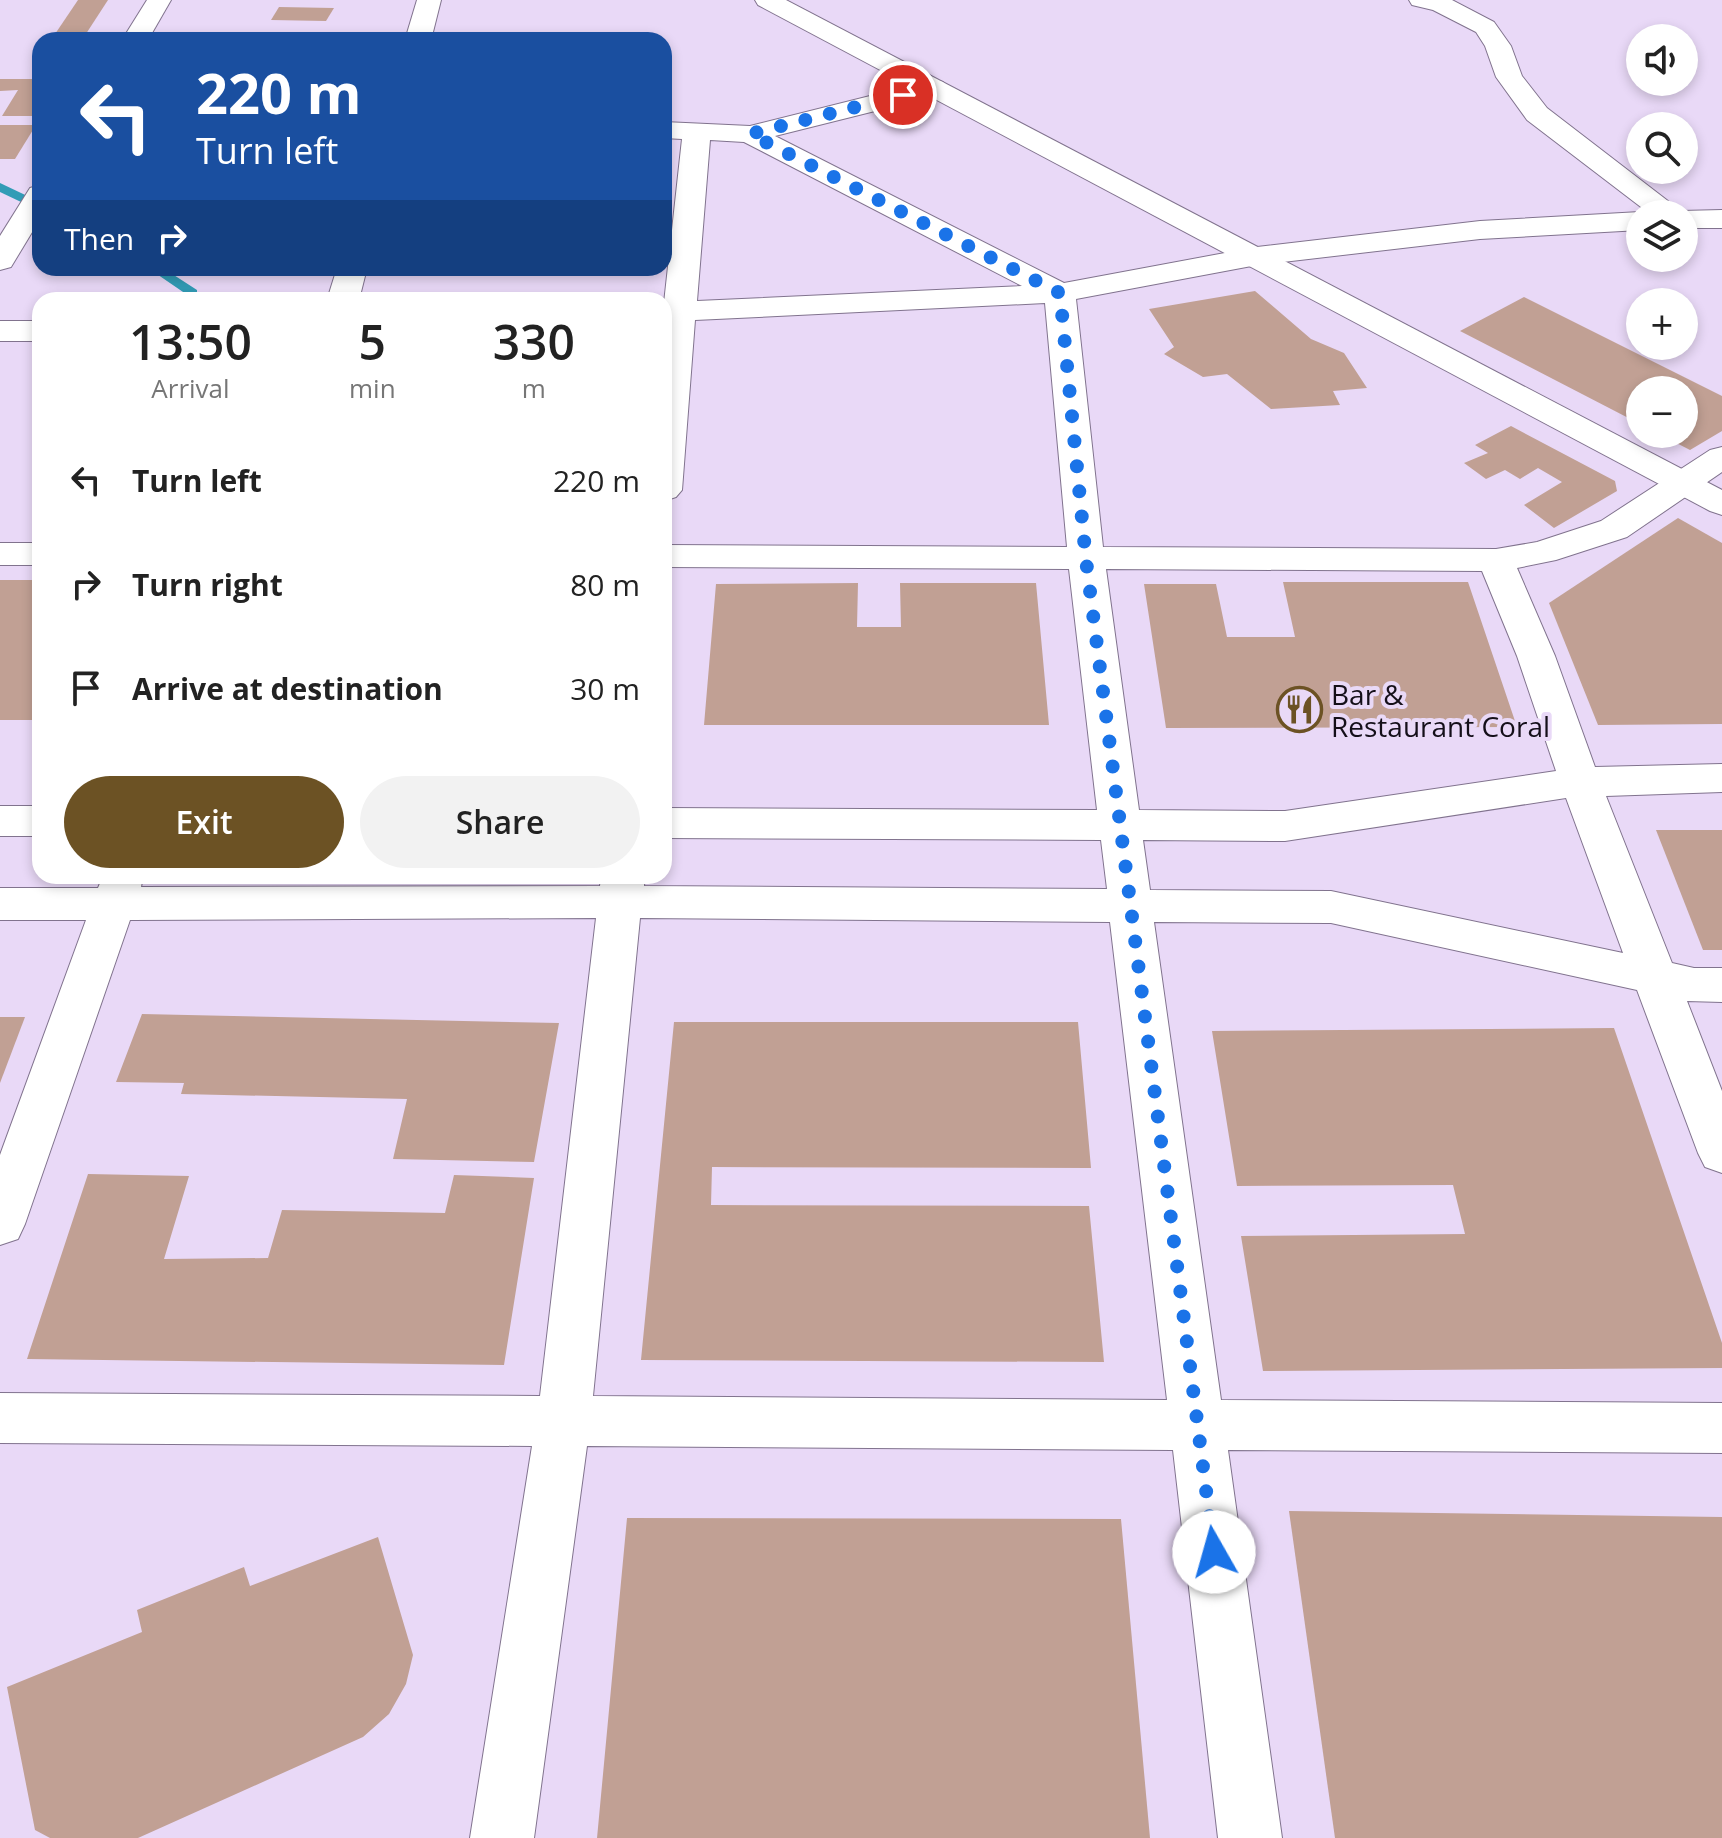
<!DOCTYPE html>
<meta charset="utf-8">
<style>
:root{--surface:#fff;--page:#f2f2f2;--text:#222;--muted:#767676;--accent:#6c5224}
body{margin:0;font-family:"Open Sans",sans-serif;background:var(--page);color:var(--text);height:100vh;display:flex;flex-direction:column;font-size:30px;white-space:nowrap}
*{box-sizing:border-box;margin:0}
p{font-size:26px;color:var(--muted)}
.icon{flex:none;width:44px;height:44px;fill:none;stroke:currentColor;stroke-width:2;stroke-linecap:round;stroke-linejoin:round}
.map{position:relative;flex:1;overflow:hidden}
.drawer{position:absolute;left:32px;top:292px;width:640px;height:592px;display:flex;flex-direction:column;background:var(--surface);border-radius:24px;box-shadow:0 4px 12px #0003}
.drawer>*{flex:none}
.top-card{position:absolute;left:32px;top:32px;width:640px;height:244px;border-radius:24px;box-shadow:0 4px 12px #0003;background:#1a4fa0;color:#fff;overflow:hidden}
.controls{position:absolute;left:1626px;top:24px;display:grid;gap:16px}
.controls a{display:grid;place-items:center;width:72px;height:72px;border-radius:50%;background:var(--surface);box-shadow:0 4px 12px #0003;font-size:40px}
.pin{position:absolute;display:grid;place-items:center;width:68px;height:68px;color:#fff;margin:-34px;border:4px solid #fff;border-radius:50%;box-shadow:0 2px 8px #0007}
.me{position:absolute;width:88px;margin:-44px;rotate:353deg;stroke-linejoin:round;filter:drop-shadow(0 0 6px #0008)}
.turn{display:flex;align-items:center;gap:28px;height:168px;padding:0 32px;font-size:36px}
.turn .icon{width:104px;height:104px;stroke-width:2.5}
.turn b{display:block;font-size:56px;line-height:68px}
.then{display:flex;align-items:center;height:76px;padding:0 32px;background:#0003;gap:16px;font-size:30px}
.eta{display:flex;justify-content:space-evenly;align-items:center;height:136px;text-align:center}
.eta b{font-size:48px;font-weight:600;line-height:56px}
.action{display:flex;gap:16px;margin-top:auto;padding:16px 32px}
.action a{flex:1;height:92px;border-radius:48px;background:var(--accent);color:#fff;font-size:32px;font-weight:600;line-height:92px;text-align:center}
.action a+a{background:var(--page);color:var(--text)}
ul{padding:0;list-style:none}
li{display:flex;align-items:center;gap:24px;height:104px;padding:0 32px}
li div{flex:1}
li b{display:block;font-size:30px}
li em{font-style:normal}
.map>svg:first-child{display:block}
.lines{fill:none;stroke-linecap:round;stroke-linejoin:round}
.stream{fill:#329cb6;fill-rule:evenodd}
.building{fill:#c1a094}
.minor-casing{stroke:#81738e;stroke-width:2}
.highway-casing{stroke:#81738e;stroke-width:2}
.minor{fill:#fff;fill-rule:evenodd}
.highway{fill:#fff;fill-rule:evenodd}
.route{stroke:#1a73e8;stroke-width:14;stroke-dasharray:0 25.2}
.labels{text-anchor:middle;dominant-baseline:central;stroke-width:8;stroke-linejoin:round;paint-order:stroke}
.poi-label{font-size:28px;fill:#140f19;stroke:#e9d9f7;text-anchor:start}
</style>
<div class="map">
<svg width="1722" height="1838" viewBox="0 0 1722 1838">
<rect width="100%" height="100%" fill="#e9d9f7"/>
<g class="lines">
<g class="stream">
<path d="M0,183L40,202V211L0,192Z"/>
<path d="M148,268H163L197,290V300H185L186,294Z"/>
</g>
</g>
<g class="building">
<path d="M78,0H108L82,40H51Z"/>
<path d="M279,7L334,8L326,21L271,20Z"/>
<path d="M0,79H40V116H2L18,90L0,91Z"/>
<path d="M0,125H36L15,159H0Z"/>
<path d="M1255,291L1311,339L1344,353L1367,388L1333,391L1340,405L1271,409L1227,374L1203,377L1164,354L1174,347L1149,309Z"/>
<path d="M1524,297L1722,396V431L1690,450L1659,434H1684V390H1640V424L1460,331Z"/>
<path d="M1511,426L1615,481L1617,491L1554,528L1524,505L1562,482L1538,468L1520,479L1505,470L1486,479L1464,463L1488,453L1475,445Z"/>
<path d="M1678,518L1722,543V724L1598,725L1549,603Z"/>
<rect x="0" y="580" width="40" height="140"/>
<path d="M1283,582H1468L1517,727L1166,728L1144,584H1216L1227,637H1295Z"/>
<path d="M858,583L857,627H901L900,583H1036L1049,725H704L716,584Z"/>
<path d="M1656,830H1722V950H1703Z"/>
<path d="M142,1014L559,1023L534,1162L393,1159L407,1099L181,1094L184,1083L116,1082Z"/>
<path d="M0,1017H25L0,1083Z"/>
<path d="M674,1022H1078L1091,1168L712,1167L711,1205L1089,1206L1104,1362L641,1360Z"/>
<path d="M1614,1028L1722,1343V1368L1263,1371L1241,1236L1465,1234L1453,1185L1237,1186L1212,1031Z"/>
<path d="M88,1174L189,1176L164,1259L268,1258L282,1210L445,1213L454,1175L534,1178L504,1365L27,1359Z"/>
<path d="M1289,1511L1722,1517V1838H1335Z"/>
<path d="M627,1518L1121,1519L1150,1838H597Z"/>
<path d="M378,1537L413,1655L406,1684L389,1714L363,1737L138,1838H50L35,1830L7,1687L142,1632L137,1610L244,1567L250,1586Z"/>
</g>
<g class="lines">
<defs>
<g id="minor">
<path d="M147,0H171L148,40H122Z"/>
<path d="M417,0H441L431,40H405Z"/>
<path d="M1409,0H1452L1494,22L1511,46L1522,76L1547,108L1681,211L1722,210V228H1684V214H1650L1527,120L1496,77L1485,46L1476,32L1433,10L1412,5Z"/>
<path d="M934,80L943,82L947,88L943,94L775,136L1064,283L1257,247L1480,221L1640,212L1647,214H1640V230L1480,239L1257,265L1076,299L1103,547L1496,549L1537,542L1601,521L1710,450L1722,447V472L1627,537L1556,560L1517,568L1555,656L1595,767L1722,764V792L1606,796L1672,963L1694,968H1722V1002L1687,1001L1722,1091V1173L1705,1167L1698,1153L1637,990L1331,923L1154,922L1221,1400L1722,1403V1453L1228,1450L1282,1838H1218L1173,1450L587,1446L534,1838H470L532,1446L0,1443V1393L540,1396L596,918L130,920L25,1224L18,1239L0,1245V1155L86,920H0V888H98L103,876H143L141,887L600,886L601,876H645L644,886L1107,889L1101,840L664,838V808L1097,810L1069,569L664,567V545L1067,547L1045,303L695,320L682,490L676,497L664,501V303L682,139L664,138V122L750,126ZM710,140L744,142L1022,286L697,301ZM1106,569L1482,571L1517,656L1556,771L1285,811L1139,810ZM1566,798L1623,953L1331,891L1150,890L1143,840L1285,841ZM640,918L1110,922L1167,1400L593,1396Z"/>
<path d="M40,185V219L11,267L0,270V236L30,188Z"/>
<path d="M337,268H367L359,300H327Z"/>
<rect x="0" y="321" width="40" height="20"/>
<rect x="0" y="543" width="40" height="22"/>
<rect x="0" y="806" width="40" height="30"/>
</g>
<path id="highway" d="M755,0H786L1722,490V515L1710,511L758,5Z"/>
</defs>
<use href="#minor" class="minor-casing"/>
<use href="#highway" class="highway-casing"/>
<use href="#minor" class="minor"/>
<use href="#highway" class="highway"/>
</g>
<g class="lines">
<path class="route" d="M903,95L750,134L1060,293L1086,560L1214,1552"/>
</g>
<defs>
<symbol id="restaurant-ring" viewBox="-11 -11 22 22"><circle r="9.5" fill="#e9d9f7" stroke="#6c5224" stroke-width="1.5"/><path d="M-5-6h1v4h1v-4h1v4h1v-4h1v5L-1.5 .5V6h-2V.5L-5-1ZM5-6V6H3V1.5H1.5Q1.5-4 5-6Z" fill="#6c5224"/></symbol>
</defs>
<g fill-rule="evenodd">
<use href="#restaurant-ring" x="1274" y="684" width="51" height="51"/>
</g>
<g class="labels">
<g class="poi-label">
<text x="1331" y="694">Bar &amp;<tspan x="1331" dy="32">Restaurant Coral</tspan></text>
</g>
</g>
</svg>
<div class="controls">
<a><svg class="icon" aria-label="sound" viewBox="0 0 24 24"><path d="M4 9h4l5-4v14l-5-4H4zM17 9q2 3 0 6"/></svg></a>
<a><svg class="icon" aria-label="search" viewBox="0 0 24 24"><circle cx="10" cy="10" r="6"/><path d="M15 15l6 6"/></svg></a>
<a><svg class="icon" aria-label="layers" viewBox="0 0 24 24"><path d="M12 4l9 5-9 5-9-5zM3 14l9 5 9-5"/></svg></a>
<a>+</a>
<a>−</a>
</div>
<div class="pin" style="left:903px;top:95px;background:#d93025"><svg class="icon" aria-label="arrive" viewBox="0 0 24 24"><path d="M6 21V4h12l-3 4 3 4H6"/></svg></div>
<svg class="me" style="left:1214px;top:1552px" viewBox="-20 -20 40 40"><circle r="19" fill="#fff"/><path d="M0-13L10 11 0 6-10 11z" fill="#1a73e8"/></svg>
<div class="top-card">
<div class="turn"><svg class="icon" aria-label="left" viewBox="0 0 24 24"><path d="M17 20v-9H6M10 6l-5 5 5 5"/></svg><div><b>220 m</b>Turn left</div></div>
<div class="then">Then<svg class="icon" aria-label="right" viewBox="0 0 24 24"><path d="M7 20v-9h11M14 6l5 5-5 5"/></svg></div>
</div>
<section class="drawer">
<div class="eta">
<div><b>13:50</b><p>Arrival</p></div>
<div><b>5</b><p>min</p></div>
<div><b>330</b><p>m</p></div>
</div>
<ul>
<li><svg class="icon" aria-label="left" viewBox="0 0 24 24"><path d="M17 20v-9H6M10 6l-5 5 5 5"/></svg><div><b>Turn left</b></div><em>220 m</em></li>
<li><svg class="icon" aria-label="right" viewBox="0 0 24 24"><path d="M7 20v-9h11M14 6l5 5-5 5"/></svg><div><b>Turn right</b></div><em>80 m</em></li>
<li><svg class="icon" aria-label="arrive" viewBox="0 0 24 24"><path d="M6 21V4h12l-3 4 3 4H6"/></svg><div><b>Arrive at destination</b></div><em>30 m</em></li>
</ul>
<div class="action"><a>Exit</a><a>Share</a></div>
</section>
</div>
